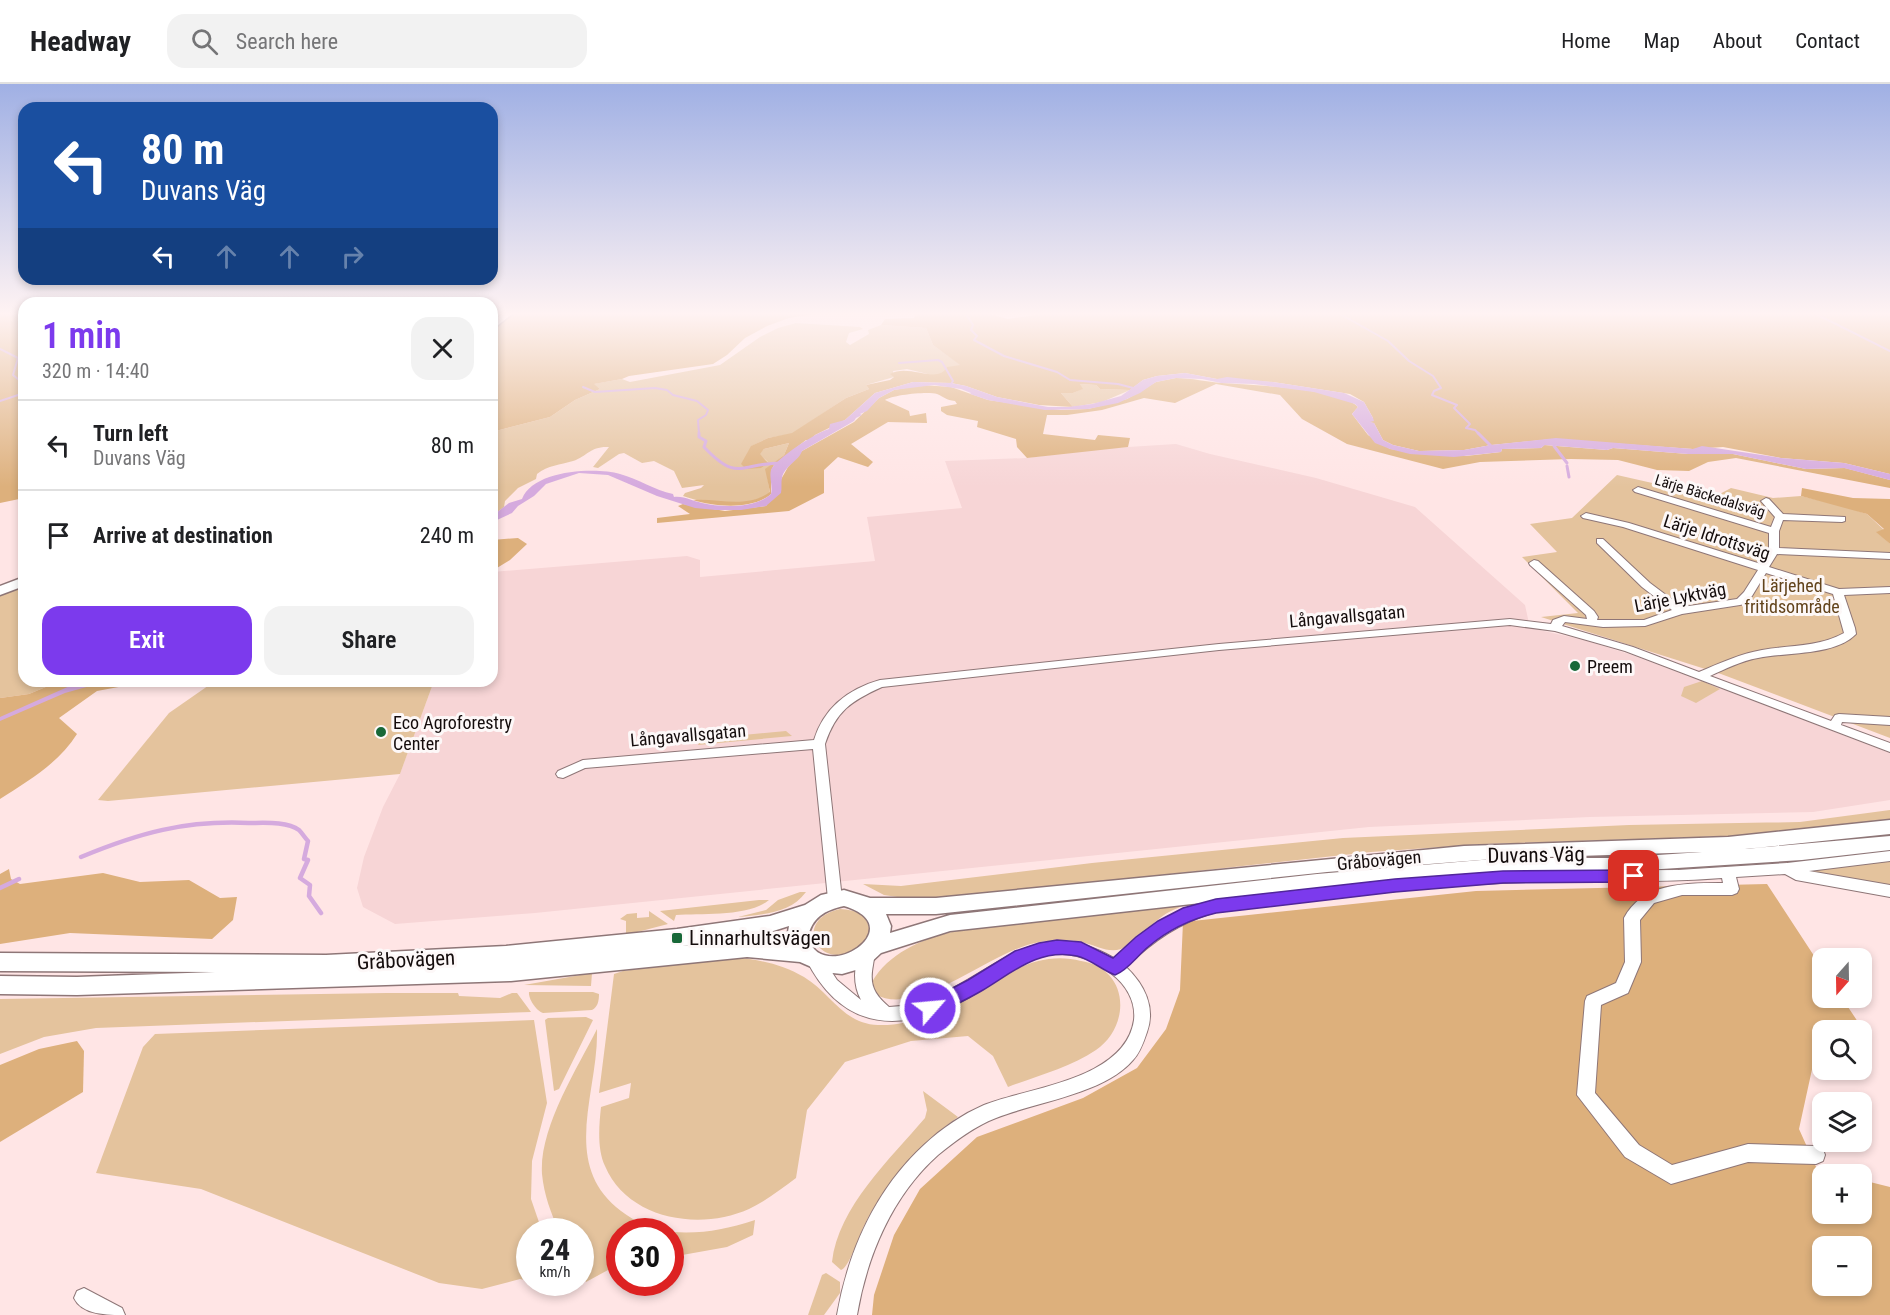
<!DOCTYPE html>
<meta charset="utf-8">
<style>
:root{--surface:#fff;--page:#f2f2f2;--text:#202124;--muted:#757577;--line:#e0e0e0;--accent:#7c3aed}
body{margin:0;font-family:"Roboto Condensed",sans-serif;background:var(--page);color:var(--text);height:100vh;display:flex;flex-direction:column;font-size:22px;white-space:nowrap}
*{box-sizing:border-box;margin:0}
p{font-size:20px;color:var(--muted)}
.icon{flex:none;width:33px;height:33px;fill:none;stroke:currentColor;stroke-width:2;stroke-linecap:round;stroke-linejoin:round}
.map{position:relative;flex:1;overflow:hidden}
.side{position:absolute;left:18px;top:213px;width:480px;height:390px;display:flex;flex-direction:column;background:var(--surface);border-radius:18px;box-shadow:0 3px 9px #0003}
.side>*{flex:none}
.top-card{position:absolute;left:18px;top:18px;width:480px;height:183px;border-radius:18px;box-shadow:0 3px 9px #0003;background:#1a4fa0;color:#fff;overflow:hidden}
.needle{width:39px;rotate:200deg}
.buttons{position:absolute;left:1812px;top:864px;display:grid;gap:12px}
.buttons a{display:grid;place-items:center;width:60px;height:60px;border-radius:12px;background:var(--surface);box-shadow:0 3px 9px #0003;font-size:30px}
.speed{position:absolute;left:516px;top:1134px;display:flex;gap:12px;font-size:30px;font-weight:700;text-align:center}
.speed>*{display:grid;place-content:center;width:78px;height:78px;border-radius:50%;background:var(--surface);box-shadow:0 3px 9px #0003;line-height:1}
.speed small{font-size:15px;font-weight:400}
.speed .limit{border:9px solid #d22;background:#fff;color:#111}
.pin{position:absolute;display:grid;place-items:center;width:51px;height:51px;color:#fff;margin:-26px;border-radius:12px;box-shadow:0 3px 9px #0006}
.me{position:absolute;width:66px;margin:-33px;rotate:63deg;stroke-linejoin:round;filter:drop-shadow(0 0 4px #0008)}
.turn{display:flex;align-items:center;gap:21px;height:126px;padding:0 24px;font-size:27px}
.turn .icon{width:78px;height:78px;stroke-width:2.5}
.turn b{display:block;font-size:42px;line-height:51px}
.lanes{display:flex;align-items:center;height:57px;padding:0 24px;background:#0003;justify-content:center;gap:30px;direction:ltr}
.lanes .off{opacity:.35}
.round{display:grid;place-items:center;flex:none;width:63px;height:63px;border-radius:18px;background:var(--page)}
.overview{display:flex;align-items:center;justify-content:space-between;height:102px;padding:0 24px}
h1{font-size:36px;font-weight:600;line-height:45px;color:var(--accent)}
.primary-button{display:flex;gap:12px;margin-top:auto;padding:12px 24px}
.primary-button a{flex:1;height:69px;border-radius:18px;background:var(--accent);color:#fff;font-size:24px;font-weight:600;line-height:69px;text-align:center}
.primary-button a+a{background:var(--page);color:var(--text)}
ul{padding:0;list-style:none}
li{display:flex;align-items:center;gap:18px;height:90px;padding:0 24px;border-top:2px solid var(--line)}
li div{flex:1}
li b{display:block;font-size:22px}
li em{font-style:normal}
header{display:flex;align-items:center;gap:36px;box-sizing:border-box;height:84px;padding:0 30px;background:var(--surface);border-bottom:2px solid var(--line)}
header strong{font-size:28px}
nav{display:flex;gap:33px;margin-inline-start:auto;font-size:21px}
.search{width:420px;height:54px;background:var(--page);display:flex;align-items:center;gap:15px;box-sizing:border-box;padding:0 21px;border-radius:18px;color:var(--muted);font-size:22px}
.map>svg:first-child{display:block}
.built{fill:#f7d5d6}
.green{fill:#e4c39d}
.forest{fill:#ddb07c;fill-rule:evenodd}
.water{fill:#d5aade}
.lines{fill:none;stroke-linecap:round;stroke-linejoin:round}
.stream-far2{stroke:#d5aade;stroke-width:2}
.stream-far1{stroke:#d5aade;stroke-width:3}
.stream{stroke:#d5aade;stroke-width:4.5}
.street-casing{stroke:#8e7677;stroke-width:2}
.secondary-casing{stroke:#8e7677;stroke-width:3}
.street{fill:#fff;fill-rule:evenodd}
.secondary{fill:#fff;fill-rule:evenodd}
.route{fill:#7c3aed;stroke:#51269a;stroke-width:1.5}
.poi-dot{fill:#186838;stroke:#fdf8f8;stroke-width:2}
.labels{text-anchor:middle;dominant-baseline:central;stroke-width:6;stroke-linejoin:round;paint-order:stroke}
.far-street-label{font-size:15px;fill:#140c0c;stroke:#fdf8f8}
.street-label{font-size:18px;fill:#140c0c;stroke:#fdf8f8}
.park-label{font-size:18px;fill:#62431b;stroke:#fdf8f8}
.poi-label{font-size:18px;fill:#140c0c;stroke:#fdf8f8;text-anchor:start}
.near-street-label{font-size:21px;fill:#140c0c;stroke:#fdf8f8}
.near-poi-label{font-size:21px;fill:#140c0c;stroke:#fdf8f8;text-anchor:start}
</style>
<header>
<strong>Headway</strong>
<div class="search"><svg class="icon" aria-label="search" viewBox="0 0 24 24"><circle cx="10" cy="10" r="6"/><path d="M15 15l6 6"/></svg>Search here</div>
<nav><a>Home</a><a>Map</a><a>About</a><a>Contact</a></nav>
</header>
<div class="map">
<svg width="1890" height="1231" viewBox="0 0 1890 1231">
<rect width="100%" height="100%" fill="#ffe5e5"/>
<path class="built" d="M1176,360L1210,370L1316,394L1415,423L1525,521L1530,544L1584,556L1632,571L1890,669V716L1813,728L1590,733L1369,743L535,829L395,840L363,823L357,804L364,773L383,723L400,690L434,597H492V488L687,472L700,476V493L875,477L867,433L962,424L945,377L1027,374L1096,365Z"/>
<g class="green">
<path d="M796,239L860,243L863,245L849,249L846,258L850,261L869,250L868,246L881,241L926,244L933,261L961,281L936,292L907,285L893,287L894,293L866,301L869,305L846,314L792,350L768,354L752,362L747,370L768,378L759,370L764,365L789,359L784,371L766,385L770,409C748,424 707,421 683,412L685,409L701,404L704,401L682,404L674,387L654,377L642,379L624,369L619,370L598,384L593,383L609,363C590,362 588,372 573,377C560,381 548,381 537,390L536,395L518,404L505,417L504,423L492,432V348L550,333L575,316L600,305L593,300L622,295L630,298L720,281L760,253L778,244Z"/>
<path d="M1080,300L1096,301L1100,305L1130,306L1102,318L1073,323L1061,309H1073L1082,305Z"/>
<path d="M1617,391L1714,413L1731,404L1773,414L1801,412L1843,422L1867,430L1884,446L1877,448L1890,460V654L1721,590L1541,533L1578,529L1522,473L1557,468L1530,440L1572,434Z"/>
<path d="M24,501V597H60L29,610L0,614V512Z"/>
<path d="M215,597H434L400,690L108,717L98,716L169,629Z"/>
<path d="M1702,597L1720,605L1696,619L1681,612L1684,603Z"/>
<path d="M786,647L792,652L698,661L701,655Z"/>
<path d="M1890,726V735L1731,752L1484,760L1371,768L924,817L884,811L863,800L901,802L1092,779L1343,754L1629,741L1800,738Z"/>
<path d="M1890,777V803L1809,791L1808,786Z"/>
<path d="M800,808H806C790,830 762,830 738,833L766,826L778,816Z"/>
<path d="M759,816H769C748,833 702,829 676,831L674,837L660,827Z"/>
<path d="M1184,821C1176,825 1167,828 1160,834C1146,844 1138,858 1121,865C1108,869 1097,862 1085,859C1069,855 1052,856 1035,859C990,868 916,935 875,910L872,898C888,870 921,855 952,848C1027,831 1109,832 1184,821Z"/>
<path d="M840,825C856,826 867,830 870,847C867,858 862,862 852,867C818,885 792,836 840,825Z"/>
<path d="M649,827L668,840L626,851V837L620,835L627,830L637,829V834L649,833Z"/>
<path d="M735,873C760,876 782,880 804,893C831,909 843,940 878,941C903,942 929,933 952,921C993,900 1032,864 1081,877C1092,879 1101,882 1109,891C1129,913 1121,949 1096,966C1071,983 1037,992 1008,1003L993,972L968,952L911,957L845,978L807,1026L796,1094C781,1105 766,1117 749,1125C700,1147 628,1136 605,1082C597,1065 599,1042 601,1023L629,1014L631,999L599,1009L614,890L623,887Z"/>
<path d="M592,889L591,902L524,901Z"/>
<path d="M529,908H593L599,910C599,916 598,923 592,926L543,929C536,927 528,914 529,908Z"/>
<path d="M387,909H458L459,912L500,914L512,909H517L531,928L96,944L44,953L0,970V915Z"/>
<path d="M586,933L593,936L591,940L559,1005L554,1007L545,936L548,934Z"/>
<path d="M534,936L547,1019L532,1077L531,1115L542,1147L530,1148L529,1197L520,1195L482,1205L439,1199L201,1105L96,1089L143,963L155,950Z"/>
<path d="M597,945C599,1008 559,1080 621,1127C635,1137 650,1146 667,1147L620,1148L619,1180L586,1198L581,1187L580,1148L559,1147C551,1129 544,1111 542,1090C539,1044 577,985 597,945Z"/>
<path d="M923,1007L958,1033C917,1062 886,1098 864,1142C859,1152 849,1184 841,1186L832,1178C838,1123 891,1074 925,1034L927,1026Z"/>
<path d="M755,1136L753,1151L727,1163L671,1173V1148C703,1150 724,1146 755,1136Z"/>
<path d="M826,1189L840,1198V1209L824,1231H808L822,1191Z"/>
</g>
<g class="forest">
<path d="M0,230H24V414L0,419Z"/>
<path d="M492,230H815L789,234L767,242L745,254L727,271L713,280L629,292L622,295L594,300L600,305L575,316L550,333L492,348Z"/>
<path d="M916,230H990L1008,235L1043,230H1890V390L1844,379L1781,374L1723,363L1693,365L1553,355L1491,361L1464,366L1419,367L1393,361L1383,356L1374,339L1367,338L1373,334L1364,318L1350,310L1273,298L1217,295L1185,289L1157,292L1143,296L1130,306L1100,305L1096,301L1080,300L1083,305L1073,309H1061L1073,323L1039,321L997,313L966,302L951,299L913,298L875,309L845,336L815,351L811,356H806L774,381L771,387V410C753,426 715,423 693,416C719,414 746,425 770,408L765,385L784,371L789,359L764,365L760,370L768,379L761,384L746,385L741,380L751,362L768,354L792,349L846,314L869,305L866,301L890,296L894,293L890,290C909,279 938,301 947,283L960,281L933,261L926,244L881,241L885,235L914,234Z"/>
<path d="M1176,294C1192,294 1207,298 1222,299C1249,301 1341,304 1358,323L1352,330L1368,351L1390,365L1466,372L1501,368L1502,365L1541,364L1544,361L1607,366L1613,364L1688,370H1733L1806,385L1845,384L1890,396V404L1736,374L1708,378L1689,387L1657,386L1618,376L1571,375L1480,378L1443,385L1347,360L1302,335L1280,311L1216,300L1175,319L1144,314L1102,326L1067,331H1047L1043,350L1095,356L1098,351L1130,354L1128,363L1027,374L1017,363L1016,355L977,343L978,337L947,331L941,327V323L957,320L955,317C946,316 944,313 937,310C928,307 892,311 885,316L909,327L910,332L926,329L927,339L888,338L851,360L873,378L868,383L838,373L824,386V409L789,427L657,439V434L690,430L678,422L683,420L725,427L766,422L788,383L802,367L854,338L879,314L894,306L922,301L951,303L988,316L1060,326L1088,325L1127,315L1156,298Z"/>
<path d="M1802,404L1853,414L1890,415V460L1876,448L1884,445L1867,430L1801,412Z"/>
<path d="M518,454L527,460L510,476L492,487V456Z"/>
<path d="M60,597H151L97,607L59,634L77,650C59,679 28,697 0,715V614L29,610Z"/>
<path d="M9,785L11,795L20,800L103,789L140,798L189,796L220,814L237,813L233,836L212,855L70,849L0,860V790Z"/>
<path d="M1767,800L1822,884V914H1842L1868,953L1862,955V946H1822V965L1816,967L1799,1045L1817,1085L1838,1090H1822V1130H1862V1096L1890,1103V1231H872L874,1211L894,1151L920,1105L977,1053L1083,1014L1137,984L1166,945L1180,906L1183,838L1476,807ZM1822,1162H1862V1202H1822Z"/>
<path d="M77,957L84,967L83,1008L0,1058V981L39,965Z"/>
</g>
<g class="water">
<path d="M1185,289L1217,295L1227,293L1273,298L1344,309L1364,318L1373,334L1374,337L1370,338L1374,339L1383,356L1393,361L1419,367L1464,366L1491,361L1556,354L1693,365L1702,362L1781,374L1844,379L1890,390V396L1844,384L1806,385L1733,370H1688L1613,364L1607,366L1545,361L1541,364L1502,365L1501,368L1454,373L1410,370L1390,365L1375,359L1352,330L1358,323L1355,320L1314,308L1254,300L1221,299L1202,295L1176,294L1156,298L1140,309L1118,319L1088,325L1045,326L988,316L970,310L971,309L961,305L934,301L894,306L879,314L867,327L860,330L862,331L856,334L854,337L802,367C799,377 784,382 782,394C781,398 782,404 781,409L766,422L741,426H716L695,424L657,412L608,391L579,389L546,400L534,412L518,422L512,429L497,436L492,441V432L509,419L522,415C533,386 595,383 620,390C639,395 654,406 673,410L674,413C685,412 692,417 702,419C723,424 756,424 771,410C773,402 769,394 771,386C774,376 818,347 829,345L830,340L845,336L875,309L913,298L951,299L966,302L997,313L1048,323H1068L1092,320L1121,312L1143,296L1157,292Z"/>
<path d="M81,597H108L65,609L0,637V633Z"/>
</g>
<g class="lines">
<g class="stream-far2">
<path d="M966,230L973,241L971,246L977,252L974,256L1004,272L1057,288L1070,296L1118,300L1137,305"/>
<path d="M1340,230L1388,257L1409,277L1433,292L1441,304L1434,307L1432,311L1457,321L1454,324L1470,340L1466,344L1475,346L1479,350"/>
<path d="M1816,230L1890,267"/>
<path d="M0,265L18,274L13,291L24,300"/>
<path d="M899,279L938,276L942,278L953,297L950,301"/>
<path d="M583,303L595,308L655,304L667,306L673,311L697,317L708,326L706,331L698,336L699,350"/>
<path d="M0,317L24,309"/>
</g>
<g class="stream-far1">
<path d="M699,349V353L706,357L704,363C738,399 740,379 781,379"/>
<path d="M1478,349L1492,363"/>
<path d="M1554,362L1567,379"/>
<path d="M1567,382L1569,393"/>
</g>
<g class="stream">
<path d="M81,773C139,749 185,736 249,739C263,739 287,737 299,746C302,749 305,754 308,757L304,775L308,776L300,794L310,801L309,812L321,829"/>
<path d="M0,804L19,795"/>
</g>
<defs>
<g id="street">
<path d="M1638,403L1771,443L1775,433L1761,417L1766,414L1769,415L1783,430L1845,433V437L1842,438L1783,436L1779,447V464L1890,469V475L1777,470L1769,483L1839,505L1890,503V509L1844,511L1855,544L1856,550C1835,572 1786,568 1758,574C1741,577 1725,585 1710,592L1831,637L1835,631L1839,630L1890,633V641L1842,638L1841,641L1890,659V668L1625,567L1555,547L1510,541L1219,566L882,603C851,617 836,627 825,660L842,815L840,819L835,821L830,819L828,815L813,665L585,684L563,694L558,693L556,690L558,687L583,676L814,656C824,624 848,605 880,596L1219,560L1510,535L1551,540L1553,536L1564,532L1587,535L1586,531L1530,481L1529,479L1534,476L1538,477L1594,527L1598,533L1597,536H1644L1672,526L1642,503L1597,459V455H1603L1650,499L1682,523L1737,515L1744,508L1758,486L1623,443L1583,434L1581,432L1586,429L1629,439L1761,480L1769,467V449L1635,408L1633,406ZM1766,489L1833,510L1844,549C1819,563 1790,561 1762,566C1740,570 1720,579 1699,588L1633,563L1562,542L1565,538L1603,543L1645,542L1682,530L1740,521L1744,520L1752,512Z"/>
<path d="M1890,767V777L1809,787L1890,801V813L1796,796L1785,790L1736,793L1739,805L1737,809L1732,811H1682L1654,819L1640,836L1641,878L1628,909L1601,921L1595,1009L1639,1061L1672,1081L1748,1060L1816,1062L1823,1065L1825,1071L1823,1077L1816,1080L1748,1078L1671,1100L1625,1073L1577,1011L1585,917L1587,912L1616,899L1625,878L1624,834C1643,798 1688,799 1723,799L1722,794C1649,800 1575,795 1502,799C1407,803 1311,817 1216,828C1180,838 1153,857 1126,883C1144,900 1156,923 1147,948C1144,957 1140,969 1133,976C1104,1010 1036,1018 996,1034C975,1042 955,1057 938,1071C892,1112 867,1172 857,1231H837C848,1167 876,1105 924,1061C941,1045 963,1030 984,1021C1029,1003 1125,996 1134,936C1136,917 1126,901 1112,890C1090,872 1063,865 1036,873C1012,880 991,900 970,913C903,950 843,949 806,875L808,870L814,869L820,870L837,896L861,916C853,901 853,882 861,866L867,865L873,866C875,872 874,874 873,881C869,901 874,910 889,923C979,920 1019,819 1114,874L1144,848L1167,833L1216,816L1395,796L1503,787L1678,786L1787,779Z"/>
<path d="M84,1204L122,1224L125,1231C107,1231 82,1231 74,1214L77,1207Z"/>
</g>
<g id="secondary">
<path d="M502,230H512L492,246V238Z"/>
<path d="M24,493V502L0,511V502Z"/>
<path d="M1890,736V750L1745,765L1890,752V766L1802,776L1614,788L1501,789L1317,806L950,847L881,869L866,883L842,890L823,888L800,878L747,873L511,897L77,911L0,910V892L77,893L215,888L0,887V869L326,871L506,862L677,845L770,832L805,821L821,811L844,806L870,814H936L1464,762L1728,753ZM1702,768L1614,774H1518ZM1493,775L1317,790L950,831L890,849L891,842L886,830H936L1327,788ZM844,822C914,843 822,902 808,854C811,834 825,826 844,822ZM789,842L787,854L788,859L747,855L682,862L770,848Z"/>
</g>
</defs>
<use href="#street" class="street-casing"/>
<use href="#secondary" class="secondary-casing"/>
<use href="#street" class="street"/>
<use href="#secondary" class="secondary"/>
</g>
<linearGradient id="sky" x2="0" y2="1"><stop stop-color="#a0b0e4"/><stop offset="0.57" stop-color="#fff3f3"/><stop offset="1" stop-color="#fff3f3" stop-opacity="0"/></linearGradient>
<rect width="1890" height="403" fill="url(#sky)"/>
<path class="route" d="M1634,786L1640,788L1642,792L1640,797L1634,798L1503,799L1395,808L1216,829C1191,835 1169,845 1148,863C1137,872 1128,886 1115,891C1102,886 1090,875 1077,872C1039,864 1013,888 983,906C968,915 952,922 937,930L930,932L924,930L921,924L924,919L968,896L1015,867L1039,859L1057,856L1081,858L1113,874L1136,853L1158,837L1183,824L1216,815L1395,795L1503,787Z"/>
<g class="poi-dot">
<circle cx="1575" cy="582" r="6"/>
<circle cx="381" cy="648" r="6"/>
<rect x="671" y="848" width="12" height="12" rx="3"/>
</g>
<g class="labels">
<g class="far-street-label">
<text transform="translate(1710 412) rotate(17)">Lärje Bäckedalsväg</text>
</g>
<g class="street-label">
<text transform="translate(1717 453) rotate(18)">Lärje Idrottsväg</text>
<text transform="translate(1680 513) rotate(-11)">Lärje Lyktväg</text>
<text transform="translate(1347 532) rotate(-5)">Långavallsgatan</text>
<text transform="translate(688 651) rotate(-5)">Långavallsgatan</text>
<text transform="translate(1379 776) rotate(-5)">Gråbovägen</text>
</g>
<g class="park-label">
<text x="1792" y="501">Lärjehed<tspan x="1792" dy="21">fritidsområde</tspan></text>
</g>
<g class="poi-label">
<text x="1587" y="582">Preem</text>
<text x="393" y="638">Eco Agroforestry<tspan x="393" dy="21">Center</tspan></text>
</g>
<g class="near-street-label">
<text transform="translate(1536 771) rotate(-1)">Duvans Väg</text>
<text transform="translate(406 876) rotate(-3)">Gråbovägen</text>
</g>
<g class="near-poi-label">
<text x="689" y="854">Linnarhultsvägen</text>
</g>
</g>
</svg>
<div class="buttons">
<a><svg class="needle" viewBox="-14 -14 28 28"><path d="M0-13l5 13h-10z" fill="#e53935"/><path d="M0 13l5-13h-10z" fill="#757577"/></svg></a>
<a><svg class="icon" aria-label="search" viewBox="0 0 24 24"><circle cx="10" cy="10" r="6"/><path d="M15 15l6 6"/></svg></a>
<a><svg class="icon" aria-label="layers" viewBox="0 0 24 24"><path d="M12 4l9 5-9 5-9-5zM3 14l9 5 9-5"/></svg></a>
<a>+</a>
<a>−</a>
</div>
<div class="speed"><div>24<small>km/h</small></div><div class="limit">30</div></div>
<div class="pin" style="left:1634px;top:792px;background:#d93025"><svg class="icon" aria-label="arrive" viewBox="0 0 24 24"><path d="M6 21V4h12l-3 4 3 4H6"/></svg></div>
<svg class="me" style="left:930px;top:924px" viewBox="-20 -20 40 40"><circle r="17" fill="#7c3aed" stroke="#fff" stroke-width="3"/><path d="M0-11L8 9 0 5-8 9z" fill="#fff"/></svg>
<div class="top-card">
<div class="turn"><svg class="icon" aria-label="left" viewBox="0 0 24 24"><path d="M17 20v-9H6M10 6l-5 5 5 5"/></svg><div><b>80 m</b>Duvans Väg</div></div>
<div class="lanes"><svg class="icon" aria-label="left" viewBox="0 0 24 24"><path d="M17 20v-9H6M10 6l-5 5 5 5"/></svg><svg class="icon off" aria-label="ahead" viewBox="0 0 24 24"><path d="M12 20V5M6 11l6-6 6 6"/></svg><svg class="icon off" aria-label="ahead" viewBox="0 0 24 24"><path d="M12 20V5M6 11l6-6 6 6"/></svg><svg class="icon off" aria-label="right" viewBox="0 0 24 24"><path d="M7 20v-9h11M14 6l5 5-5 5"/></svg></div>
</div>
<section class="side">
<div class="overview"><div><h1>1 min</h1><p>320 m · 14:40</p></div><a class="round"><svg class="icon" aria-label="close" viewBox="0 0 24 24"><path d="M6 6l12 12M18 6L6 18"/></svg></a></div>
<ul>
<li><svg class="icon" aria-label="left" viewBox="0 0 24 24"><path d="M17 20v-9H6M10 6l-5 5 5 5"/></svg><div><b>Turn left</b><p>Duvans Väg</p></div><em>80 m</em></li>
<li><svg class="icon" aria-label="arrive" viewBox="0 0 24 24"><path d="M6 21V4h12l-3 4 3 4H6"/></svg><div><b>Arrive at destination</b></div><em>240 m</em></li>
</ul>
<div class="primary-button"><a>Exit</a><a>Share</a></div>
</section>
</div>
